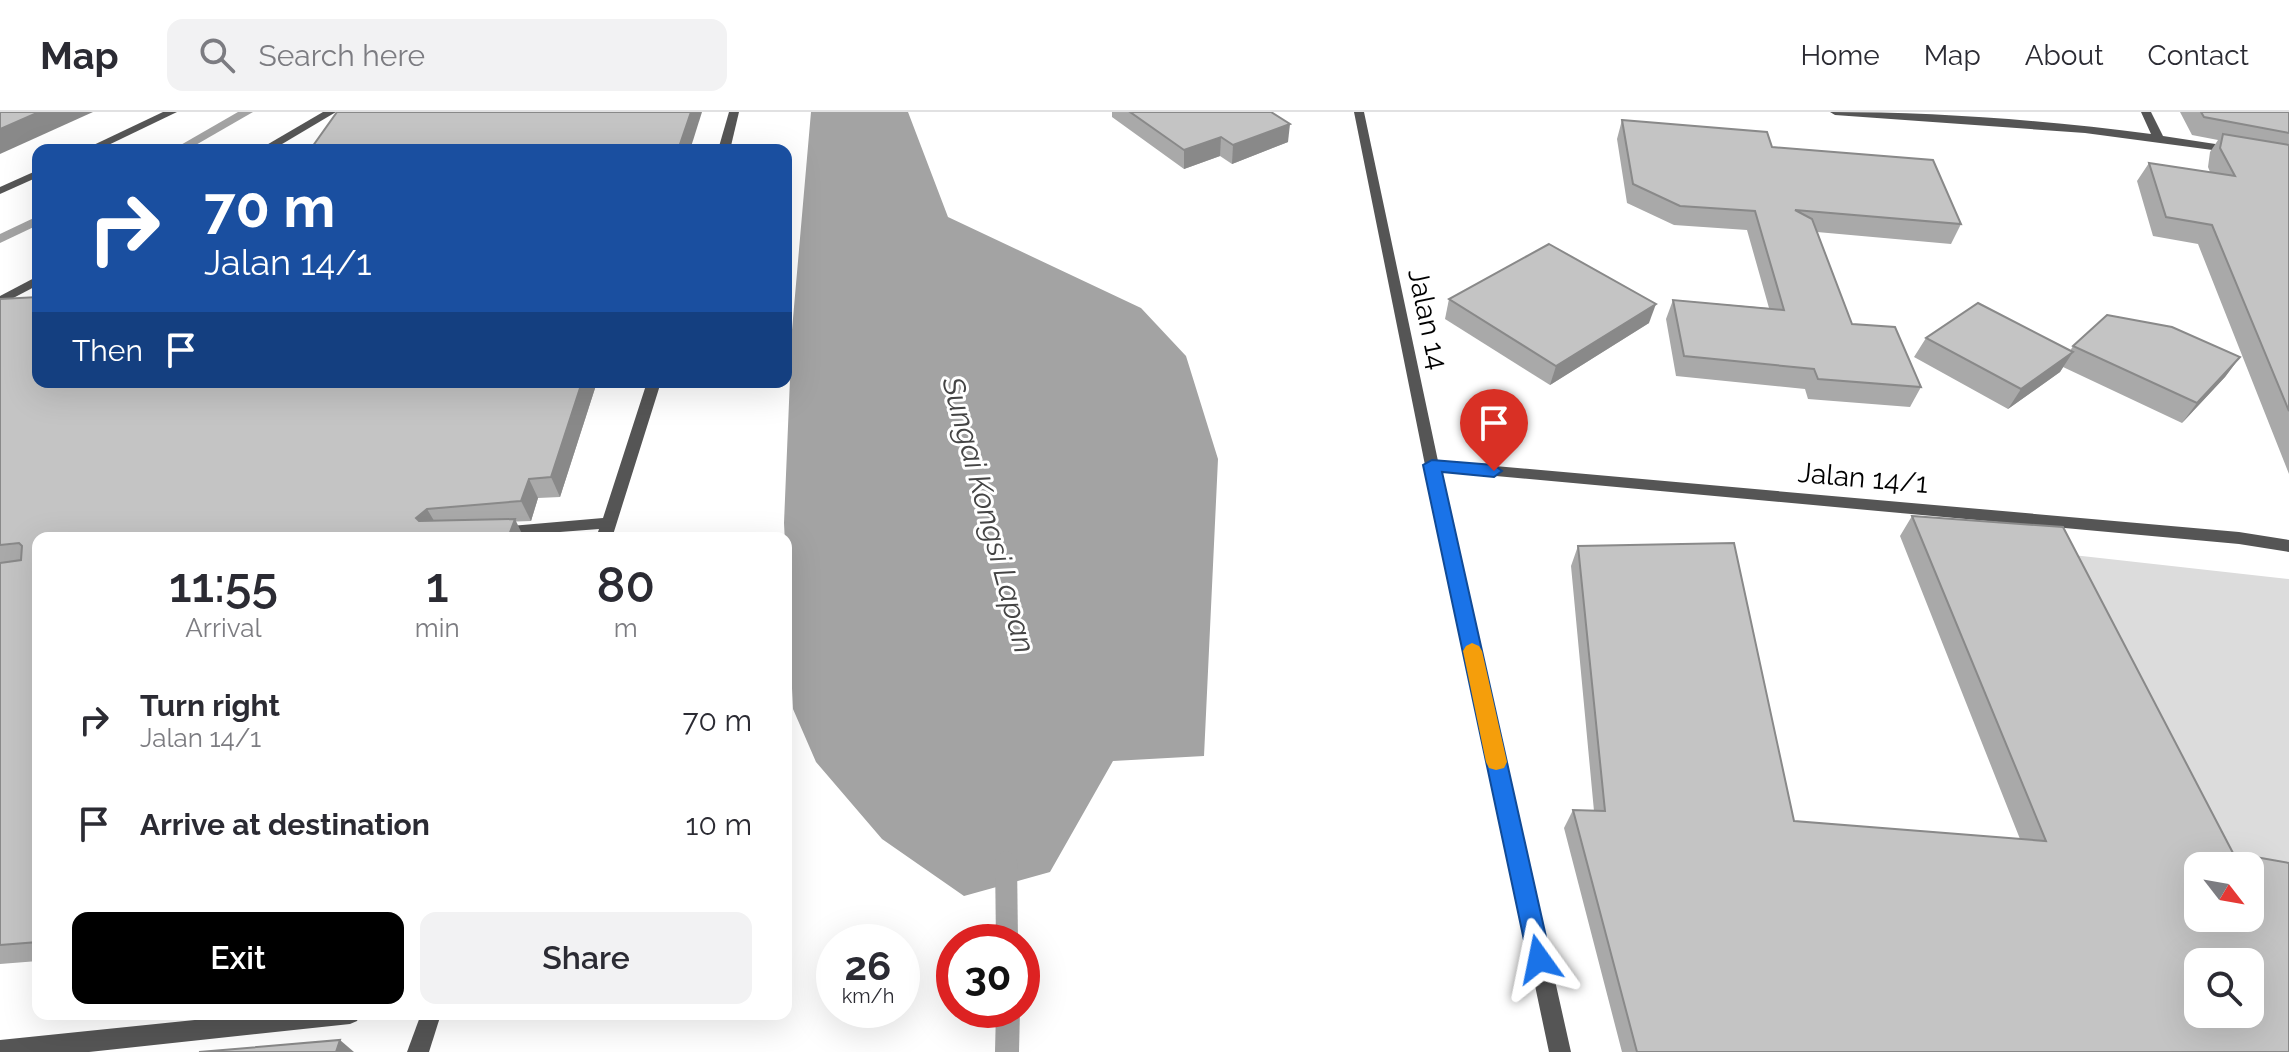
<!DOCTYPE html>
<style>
:root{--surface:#fff;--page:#f2f2f3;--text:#2b2b33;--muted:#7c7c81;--line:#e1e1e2;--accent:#000}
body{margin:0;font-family:Raleway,sans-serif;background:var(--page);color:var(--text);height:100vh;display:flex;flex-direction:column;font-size:30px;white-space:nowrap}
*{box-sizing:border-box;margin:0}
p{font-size:26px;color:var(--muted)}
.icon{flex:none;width:44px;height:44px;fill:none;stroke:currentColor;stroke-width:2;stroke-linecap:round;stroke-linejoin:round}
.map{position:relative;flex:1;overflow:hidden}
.panel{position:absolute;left:32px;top:420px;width:760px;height:488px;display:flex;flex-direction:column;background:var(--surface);border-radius:16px;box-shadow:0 8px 32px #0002}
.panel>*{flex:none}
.banner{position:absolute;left:32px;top:32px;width:760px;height:244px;border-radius:16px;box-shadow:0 8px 32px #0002;background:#1a4fa0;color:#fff;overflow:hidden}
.needle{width:52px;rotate:121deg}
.buttons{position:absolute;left:2184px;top:740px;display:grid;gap:16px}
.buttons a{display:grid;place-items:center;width:80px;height:80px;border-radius:16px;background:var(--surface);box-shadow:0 8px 32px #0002;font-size:40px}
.speed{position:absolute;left:816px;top:812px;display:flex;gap:16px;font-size:40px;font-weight:700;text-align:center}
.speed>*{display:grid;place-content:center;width:104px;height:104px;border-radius:50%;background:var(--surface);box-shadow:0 8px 32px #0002;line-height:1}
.speed small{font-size:20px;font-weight:400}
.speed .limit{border:12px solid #d22;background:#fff;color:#111}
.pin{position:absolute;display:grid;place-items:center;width:68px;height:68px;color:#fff;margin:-82px -34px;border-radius:50% 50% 50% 0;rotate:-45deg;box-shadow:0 0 8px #0007}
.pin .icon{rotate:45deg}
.me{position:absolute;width:88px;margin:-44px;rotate:348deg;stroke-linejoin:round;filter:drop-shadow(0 0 6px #0008)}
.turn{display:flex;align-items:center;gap:28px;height:168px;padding:0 40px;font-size:36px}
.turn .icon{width:104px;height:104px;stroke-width:2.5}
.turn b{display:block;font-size:56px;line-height:68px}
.then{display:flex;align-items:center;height:76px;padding:0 40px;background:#0003;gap:16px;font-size:30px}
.eta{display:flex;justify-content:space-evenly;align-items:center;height:136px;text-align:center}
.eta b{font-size:48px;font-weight:600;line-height:56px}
.button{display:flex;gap:16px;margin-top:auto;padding:16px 40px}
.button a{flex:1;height:92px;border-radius:16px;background:var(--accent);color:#fff;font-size:32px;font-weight:600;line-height:92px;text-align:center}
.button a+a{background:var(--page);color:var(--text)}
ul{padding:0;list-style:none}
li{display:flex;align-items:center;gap:24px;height:104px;padding:0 40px}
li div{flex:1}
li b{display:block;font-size:30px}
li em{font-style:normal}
header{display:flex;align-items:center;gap:48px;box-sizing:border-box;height:112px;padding:0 40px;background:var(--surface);border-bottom:2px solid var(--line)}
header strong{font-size:38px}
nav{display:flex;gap:44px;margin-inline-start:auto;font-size:28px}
.search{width:560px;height:72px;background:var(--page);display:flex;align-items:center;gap:20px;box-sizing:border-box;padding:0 28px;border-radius:16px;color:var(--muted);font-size:30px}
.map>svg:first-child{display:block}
.green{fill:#dcdcdc}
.water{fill:#a3a3a3}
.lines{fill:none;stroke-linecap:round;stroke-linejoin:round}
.stream{fill:#a3a3a3;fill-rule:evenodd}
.minor{fill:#555;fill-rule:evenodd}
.tertiary{fill:#555;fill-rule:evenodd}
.wall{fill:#a9a9a9}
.shaded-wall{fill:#898989}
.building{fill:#c4c4c4;stroke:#898989;stroke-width:2;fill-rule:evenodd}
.route{fill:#1a73e8;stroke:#114b97;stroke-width:2}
.slow{fill:#f59e0b}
.labels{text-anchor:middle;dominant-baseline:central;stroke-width:6;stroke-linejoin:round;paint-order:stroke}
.street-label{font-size:28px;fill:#000;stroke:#fff}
.water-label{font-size:30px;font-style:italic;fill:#444;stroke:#fff}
</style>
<header>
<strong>Map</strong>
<div class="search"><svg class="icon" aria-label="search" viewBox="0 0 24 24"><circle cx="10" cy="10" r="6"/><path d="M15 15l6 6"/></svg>Search here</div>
<nav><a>Home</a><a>Map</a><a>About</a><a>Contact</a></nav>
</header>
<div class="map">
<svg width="2289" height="940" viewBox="0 0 2289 940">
<rect width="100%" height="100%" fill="#fff"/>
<path class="green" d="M2073,443L2289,467V755L2218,743Z"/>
<path class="water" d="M811,0H908L948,105L1141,196L1186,244L1218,347L1204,644L1113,649L1050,760L964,784L882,727L816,650L793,597L784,411L792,218Z"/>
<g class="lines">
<g class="stream">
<path d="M238,0H253L187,38H172Z"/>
<path d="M38,104V113L0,131V122Z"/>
<path d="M1006,739L1014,742L1017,749L1018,830H996L995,749L998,742Z"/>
<path d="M996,898H1020L1019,940H995Z"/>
</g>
<g class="minor">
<path d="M323,0H336L272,38H258Z"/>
<path d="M729,0H739L730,38H718Z"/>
<path d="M1354,0H1364L1438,349L2239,420L2289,428V440L2239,432L1441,359L1571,940H1549L1425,353Z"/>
<path d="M1830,0C1937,0 2045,8 2151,22L2141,0H2151L2163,24L2235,35L2241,38L2235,41L2085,21L1835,3Z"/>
<path d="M38,164V173L0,193V184Z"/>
<path d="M647,270H661L612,426H596L599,417L494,425L491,421L499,415L603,406Z"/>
<path d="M253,902H360L357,909L350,912L89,940H0V928Z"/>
<path d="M421,902H441L429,940H407Z"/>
</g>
<g class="tertiary">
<path d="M163,0H177L98,38H83Z"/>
<path d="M38,58V65L0,82V75Z"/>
</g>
</g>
<g class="wall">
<path d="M1112,0H1271L1288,30L1232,52L1220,44L1184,57L1112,5Z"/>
<path d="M2180,0H2289V362L2198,132L2153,124L2137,69L2149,51L2210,60L2208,55L2210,40L2218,28L2192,23Z"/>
<path d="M1622,8L1772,35L1961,112L1951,132L1817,120L1852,212L1921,275L1910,295L1808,287L1805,277L1676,264L1666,207L1673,188L1769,196L1747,118L1674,113L1627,91L1617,27Z"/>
<path d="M0,187L597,270L560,385L538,386L531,409L38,426V849L0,852Z"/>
<path d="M1449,187L1649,211L1550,273L1445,207Z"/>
<path d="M1926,226L2070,239L2073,234L2240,245L2225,265L2182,311L2063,255L2060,260L2008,297L1914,245Z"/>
<path d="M1912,404L2289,940H1622L1564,716L1573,698L1594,699L1571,454L1578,434L1794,709L2020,727L1900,424Z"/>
</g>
<g class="shaded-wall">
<path d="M39,0H93L0,42V17Z"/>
<path d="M691,0H702L690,38H678Z"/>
<path d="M1290,12L1288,30L1232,52L1233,33Z"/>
<path d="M1221,25L1220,44L1184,57V38Z"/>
<path d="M1656,192L1649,211L1550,273L1556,254Z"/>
<path d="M2073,240L2060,260L2008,297L2021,277Z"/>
<path d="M2240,245L2225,265L2182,311L2197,291Z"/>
<path d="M582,270H597L560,385L551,365Z"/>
<path d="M529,367L538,386L531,409L521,389Z"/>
<path d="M427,397L439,417L428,426L416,406Z"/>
<path d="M515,407L524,426H508Z"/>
<path d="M340,928L354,940H336Z"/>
</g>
<g class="building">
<path d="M0,0H39L0,17Z"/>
<path d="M337,0H691L678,38H310Z"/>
<path d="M1130,0H1271L1290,12L1233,33L1221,25L1184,38Z"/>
<path d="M2201,0H2289V21L2204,5Z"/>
<path d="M1622,8L1767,20L1772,35L1933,48L1961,112L1795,98L1812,107L1852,212L1895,215L1921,275L1818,267L1814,257L1684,244L1673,188L1784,198L1755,99L1680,94L1633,72Z"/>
<path d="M2223,22L2289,33V299L2212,113L2166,105L2149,51L2235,64L2220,36Z"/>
<path d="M1549,132L1656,192L1556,254L1449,187Z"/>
<path d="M38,185V270H582L551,365L529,367L521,389L427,397L416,406L419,409L515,407L508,426H38V830L0,833V451L21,448L22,434L19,431L0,433V187Z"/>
<path d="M1978,191L2073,240L2021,277L1926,226Z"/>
<path d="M2107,203L2172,215L2240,245L2197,291L2073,234Z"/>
<path d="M1912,404L2063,415L2233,741L2289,751V940H1637L1573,698L1605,699L1578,434L1734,431L1794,709L2046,729ZM2198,754H2250V806H2198ZM2198,850H2250V902H2198Z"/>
<path d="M340,928L336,940H199Z"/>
</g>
<path class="route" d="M1432,348L1494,353L1502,359L1494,365L1442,360L1551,847L1548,855L1539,858L1531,855L1528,847L1423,353Z"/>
<path class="slow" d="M1472,531L1479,534L1482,539L1507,650L1504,656L1496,658L1489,656L1486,650L1463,539L1466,534Z"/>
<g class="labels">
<g class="street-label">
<text transform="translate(1428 207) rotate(78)">Jalan 14</text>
<text transform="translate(1863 366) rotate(5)">Jalan 14/1</text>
</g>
<g class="water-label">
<text transform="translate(989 403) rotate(75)">Sungai Kongsi Lapan</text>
</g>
</g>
</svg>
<div class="buttons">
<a><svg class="needle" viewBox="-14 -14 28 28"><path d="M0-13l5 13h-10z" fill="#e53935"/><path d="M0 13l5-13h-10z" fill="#7c7c81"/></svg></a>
<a><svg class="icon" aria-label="search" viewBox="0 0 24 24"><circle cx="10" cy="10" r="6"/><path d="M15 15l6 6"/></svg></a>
</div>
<div class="speed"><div>26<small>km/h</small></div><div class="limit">30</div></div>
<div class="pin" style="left:1494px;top:359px;background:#d93025"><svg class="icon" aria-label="arrive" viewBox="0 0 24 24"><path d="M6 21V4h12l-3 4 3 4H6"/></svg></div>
<svg class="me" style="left:1539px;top:847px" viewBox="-20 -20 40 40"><path d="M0-17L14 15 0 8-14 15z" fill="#1a73e8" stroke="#fff" stroke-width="4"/></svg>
<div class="banner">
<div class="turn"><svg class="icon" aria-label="right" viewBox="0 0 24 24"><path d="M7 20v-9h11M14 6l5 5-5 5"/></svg><div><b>70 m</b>Jalan 14/1</div></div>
<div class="then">Then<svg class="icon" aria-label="arrive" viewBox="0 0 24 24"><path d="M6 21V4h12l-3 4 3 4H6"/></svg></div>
</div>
<section class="panel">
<div class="eta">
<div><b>11:55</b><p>Arrival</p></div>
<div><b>1</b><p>min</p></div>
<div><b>80</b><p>m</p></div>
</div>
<ul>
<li><svg class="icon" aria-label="right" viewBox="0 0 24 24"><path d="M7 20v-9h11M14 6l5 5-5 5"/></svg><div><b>Turn right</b><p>Jalan 14/1</p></div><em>70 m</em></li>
<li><svg class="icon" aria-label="arrive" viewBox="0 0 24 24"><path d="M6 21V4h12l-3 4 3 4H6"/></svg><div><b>Arrive at destination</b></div><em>10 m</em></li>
</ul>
<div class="button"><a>Exit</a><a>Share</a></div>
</section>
</div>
